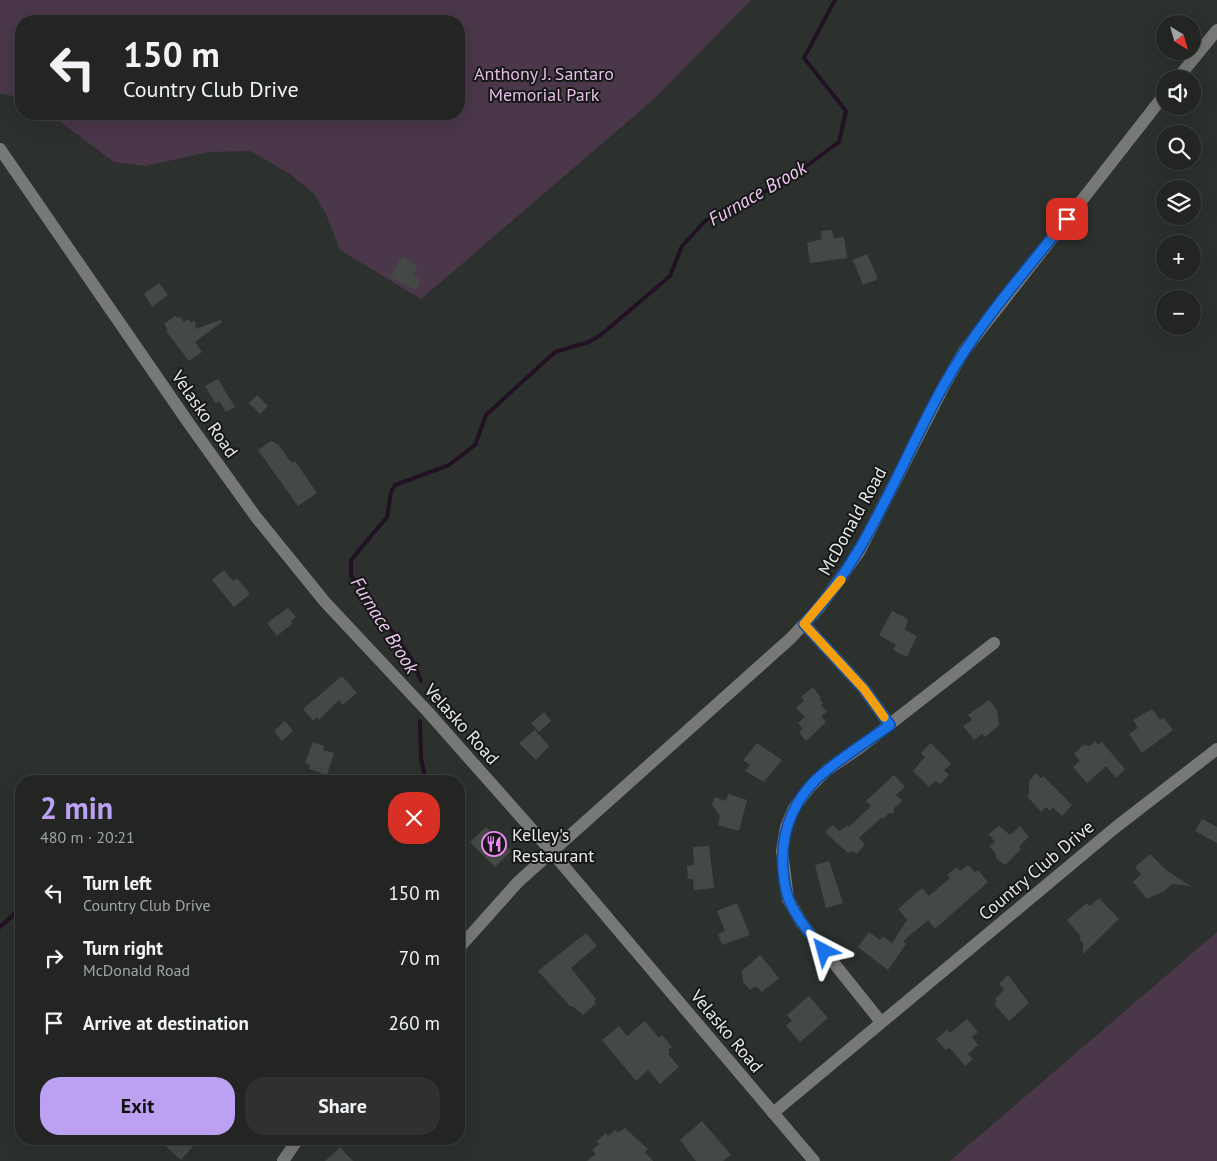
<!DOCTYPE html>
<meta charset="utf-8">
<style>
:root{--surface:#222522;--page:#2e312f;--text:#f1f3f6;--muted:#a2a5a5;--line:#3f4240;--accent:#bca0f2}
body{margin:0;font-family:"PT Sans",sans-serif;background:var(--page);color:var(--text);height:100vh;display:flex;flex-direction:column;font-size:19px;white-space:nowrap}
*{box-sizing:border-box;margin:0}
p{font-size:16px;color:var(--muted)}
.icon{flex:none;width:28px;height:28px;fill:none;stroke:currentColor;stroke-width:2;stroke-linecap:round;stroke-linejoin:round}
.map{position:relative;flex:1;overflow:hidden}
.drawer{position:absolute;left:15px;top:775px;width:450px;height:370px;display:flex;flex-direction:column;background:var(--surface);border-radius:20px;box-shadow:0 5px 20px #0002,0 0 0 1px var(--line)}
.drawer>*{flex:none}
.guide{position:absolute;left:15px;top:15px;width:450px;height:105px;border-radius:20px;box-shadow:0 5px 20px #0002,0 0 0 1px var(--line);background:#222522;color:var(--text);overflow:hidden}
.needle{width:32px;rotate:143deg}
.controls{position:absolute;left:1156px;top:15px;display:grid;gap:10px}
.controls a{display:grid;place-items:center;width:45px;height:45px;border-radius:50%;background:var(--surface);box-shadow:0 5px 20px #0002,0 0 0 1px var(--line);font-size:25px}
.pin{position:absolute;display:grid;place-items:center;width:42px;height:42px;color:#fff;margin:-21px;border-radius:10px;box-shadow:0 2px 8px #0006}
.me{position:absolute;width:55px;margin:-28px;rotate:321deg;stroke-linejoin:round;filter:drop-shadow(0 0 4px #0008)}
.turn{display:flex;align-items:center;gap:18px;height:105px;padding:0 25px;font-size:22px}
.turn .icon{width:65px;height:65px;stroke-width:2.5}
.turn b{display:block;font-size:35px;line-height:42px}
.round{display:grid;place-items:center;flex:none;width:52px;height:52px;border-radius:20px;background:var(--page)}
.summary{display:flex;align-items:center;justify-content:space-between;height:85px;padding:0 25px}
h1{font-size:30px;font-weight:700;line-height:38px;color:var(--accent)}
.primary-button{display:flex;gap:10px;margin-top:auto;padding:10px 25px}
.primary-button a{flex:1;height:58px;border-radius:20px;background:var(--accent);color:#111;font-size:20px;font-weight:700;line-height:58px;text-align:center}
.primary-button a+a{background:var(--page);color:var(--text)}
ul{padding:0;list-style:none}
li{display:flex;align-items:center;gap:15px;height:65px;padding:0 25px}
li div{flex:1}
li b{display:block;font-size:19px}
li em{font-style:normal}
.map>svg:first-child{display:block}
.green{fill:#4a374a}
.lines{fill:none;stroke-linecap:round;stroke-linejoin:round}
.stream{stroke:#221123;stroke-width:4}
.building{fill:#454946}
.minor{stroke:#777977;stroke-width:12}
.route-casing{stroke:#114b97;stroke-width:12}
.route{stroke:#1a73e8;stroke-width:9}
.slow{stroke:#f59e0b;stroke-width:9}
.labels{text-anchor:middle;dominant-baseline:central;stroke-width:4;stroke-linejoin:round;paint-order:stroke}
.park-label{font-size:18px;fill:#e7bee8;stroke:#161817}
.street-label{font-size:18px;fill:#e6e9e7;stroke:#161817}
.poi-label{font-size:18px;fill:#e6e9e7;stroke:#161817;text-anchor:start}
.water-label{font-size:19px;font-style:italic;fill:#f0c7f1;stroke:#161817}
</style>
<div class="map">
<svg width="1217" height="1161" viewBox="0 0 1217 1161">
<rect width="100%" height="100%" fill="#2d312e"/>
<g class="green">
<path d="M0,0H751L654,99L421,299L340,250L326,214L314,194L290,174L250,151L209,152L145,166L114,162L50,114H459V21H21V98L0,93Z"/>
<path d="M1217,932V1161H950Z"/>
</g>
<g class="lines">
<g class="stream">
<path d="M421,681L412,660L395,635L351,576V560L387,517L391,492L395,485L449,465L475,445L486,415L555,352L589,342L602,334L670,276L682,246L705,221L732,205L782,184L839,142L846,111L804,58L835,0"/>
<path d="M420,721L421,758L426,781"/>
<path d="M0,927L21,908"/>
</g>
</g>
<g class="building">
<path d="M832,230L834,238L844,237L847,258L810,263L807,243L822,239L821,231Z"/>
<path d="M867,254L878,279L863,285L853,260Z"/>
<path d="M402,256L418,266L412,275L421,280L416,290L390,277Z"/>
<path d="M159,283L168,295L152,307L144,294Z"/>
<path d="M175,316L177,318L179,316L184,322L188,319L191,323L195,320L196,329L220,320L222,322L195,342L202,352L189,361L166,331L168,330L164,324Z"/>
<path d="M218,379L235,407L226,412L219,401L216,404L205,386Z"/>
<path d="M257,395L268,406L260,414L249,403Z"/>
<path d="M271,441L279,445L289,460L293,463L295,461L317,493L298,506L258,450Z"/>
<path d="M224,570L233,581L237,578L250,594L234,607L212,580Z"/>
<path d="M288,608L296,617L291,621L293,623L277,636L267,623Z"/>
<path d="M892,611L908,619L905,630L917,636L907,657L893,650L896,645L879,635Z"/>
<path d="M342,676L357,693L343,705L339,700L319,720L317,717L313,721L303,709Z"/>
<path d="M813,687L821,698L819,699L823,703L821,705L827,712L821,716L826,722L806,741L799,732L803,729L798,723L805,717L796,708L804,701L801,697Z"/>
<path d="M989,700L997,710L999,725L985,737L982,734L974,740L963,726L972,720L968,715Z"/>
<path d="M1152,709L1160,720L1164,718L1173,730L1142,753L1129,734L1138,728L1133,720Z"/>
<path d="M544,712L551,721L539,732L531,723Z"/>
<path d="M285,721L293,731L282,741L274,731Z"/>
<path d="M535,730L549,746L536,760L519,743Z"/>
<path d="M1095,741L1098,745L1102,742L1125,769L1116,778L1106,766L1087,783L1073,767L1080,761L1074,754L1083,745L1090,746Z"/>
<path d="M313,742L324,746L323,750L334,753L327,775L309,769L310,765L305,763Z"/>
<path d="M757,743L782,760L764,782L745,771L750,765L743,760Z"/>
<path d="M931,743L951,764L944,770L949,775L940,784L936,781L929,787L913,771L925,757L921,753Z"/>
<path d="M1036,773L1041,778L1043,776L1072,805L1062,816L1053,807L1050,811L1046,807L1041,812L1027,796L1029,794V781Z"/>
<path d="M894,775L905,787L896,795L902,801L894,808V813H889L883,819L882,817L859,838L865,845L856,854L854,851L848,853L825,832L833,825L839,831L848,825L849,827L871,806L866,801Z"/>
<path d="M728,794L747,800L739,831L718,825L720,816L712,805L715,797L726,801Z"/>
<path d="M1202,819L1217,827V843L1195,831Z"/>
<path d="M999,826L1010,835L1020,826L1029,837L1019,846L1021,849L1005,865L996,858V854L989,846L995,842L989,834Z"/>
<path d="M486,827L492,833L495,831L507,843L505,845L511,851L495,867L470,842Z"/>
<path d="M709,846L714,888L694,890L693,879H688L687,866L694,865L693,847Z"/>
<path d="M1150,854L1166,870L1190,886L1172,884L1164,891L1147,899L1133,882L1141,874L1135,867Z"/>
<path d="M829,861L843,903L826,908L815,865Z"/>
<path d="M968,865L975,872L978,870L988,882L935,929L928,920L903,941L906,944L888,970L858,947L869,932L880,940L883,936L892,943L907,920L898,909L922,888L929,896L950,878L947,875L957,867L960,871Z"/>
<path d="M1099,898L1119,919L1083,954V943L1079,939L1081,937L1067,920L1087,903L1090,906Z"/>
<path d="M737,903L750,935L722,945L718,934L725,931L717,911Z"/>
<path d="M586,933L597,946L571,968L596,999L594,1001L596,1003L583,1015L572,1006L571,1007L538,971Z"/>
<path d="M760,955L779,978L762,992L756,986L750,990L743,982L742,971Z"/>
<path d="M1008,975L1029,1003L1009,1021L994,1004L997,1001L995,999L1004,990L999,984Z"/>
<path d="M809,996L828,1018L800,1042L786,1026L792,1021L787,1015Z"/>
<path d="M967,1019L978,1032L972,1037L978,1045L968,1054L973,1059L965,1066L952,1050L948,1048L946,1050L936,1039L947,1030L950,1033Z"/>
<path d="M645,1021L659,1038L662,1035L672,1047L668,1049L670,1052L668,1054L679,1067L660,1084L648,1070L636,1081L602,1040L619,1026L627,1036Z"/>
<path d="M702,1121L731,1155L723,1161H696L680,1140Z"/>
<path d="M625,1128L648,1149L645,1152L653,1161H587L596,1154L592,1150L599,1144L597,1141L606,1133L608,1136L615,1130L618,1133Z"/>
<path d="M158,1139H187L194,1145L181,1160Z"/>
<path d="M340,1147L353,1161H325Z"/>
</g>
<g class="lines">
<g class="minor">
<path d="M1177,79L1217,30"/>
<path d="M0,149L190,425L256,517L325,602L428,712L551,851L814,1161"/>
<path d="M804,624L864,689L890,725"/>
<path d="M459,948L518,882L791,638L819,608L859,552L945,384L964,351L1165,94"/>
<path d="M881,1022L801,922L788,899L782,851L786,827L794,808L809,788L827,770L858,749L994,643"/>
<path d="M773,1113L1116,827L1217,749"/>
<path d="M283,1161L298,1139"/>
</g>
</g>
<g class="lines">
<defs>
<path id="route" d="M824,951C811,935 797,919 789,900C785,891 784,880 783,870C780,830 795,795 827,770C847,754 869,740 890,725L864,689L804,624C869,555 899,464 945,383C978,324 1025,272 1067,219"/>
</defs>
<use href="#route" class="route-casing"/>
<use href="#route" class="route"/>
<path class="slow" d="M841,580L804,624L864,689L884,717"/>
</g>
<defs>
<symbol id="restaurant-ring" viewBox="-11 -11 22 22"><circle r="9.5" fill="#161817" stroke="#f08bf5" stroke-width="1.5"/><path d="M-5-6h1v4h1v-4h1v4h1v-4h1v5L-1.5 .5V6h-2V.5L-5-1ZM5-6V6H3V1.5H1.5Q1.5-4 5-6Z" fill="#f08bf5"/></symbol>
</defs>
<g fill-rule="evenodd">
<use href="#restaurant-ring" x="480" y="830" width="28" height="28"/>
</g>
<g class="labels">
<g class="park-label">
<text x="544" y="73">Anthony J. Santaro<tspan x="544" dy="21">Memorial Park</tspan></text>
</g>
<g class="street-label">
<text transform="translate(205 414) rotate(55)">Velasko Road</text>
<text transform="translate(852 521) rotate(-61)">McDonald Road</text>
<text transform="translate(462 724) rotate(48)">Velasko Road</text>
<text transform="translate(1036 870) rotate(-40)">Country Club Drive</text>
<text transform="translate(727 1031) rotate(50)">Velasko Road</text>
</g>
<g class="poi-label">
<text x="512" y="834">Kelley's<tspan x="512" dy="21">Restaurant</tspan></text>
</g>
<g class="water-label">
<text transform="translate(757 193) rotate(-30)">Furnace Brook</text>
<text transform="translate(385 625) rotate(58)">Furnace Brook</text>
</g>
</g>
</svg>
<div class="controls">
<a><svg class="needle" viewBox="-14 -14 28 28"><path d="M0-13l5 13h-10z" fill="#e53935"/><path d="M0 13l5-13h-10z" fill="#a2a5a5"/></svg></a>
<a><svg class="icon" aria-label="sound" viewBox="0 0 24 24"><path d="M4 9h4l5-4v14l-5-4H4zM17 9q2 3 0 6"/></svg></a>
<a><svg class="icon" aria-label="search" viewBox="0 0 24 24"><circle cx="10" cy="10" r="6"/><path d="M15 15l6 6"/></svg></a>
<a><svg class="icon" aria-label="layers" viewBox="0 0 24 24"><path d="M12 4l9 5-9 5-9-5zM3 14l9 5 9-5"/></svg></a>
<a>+</a>
<a>−</a>
</div>
<div class="pin" style="left:1067px;top:219px;background:#d93025"><svg class="icon" aria-label="arrive" viewBox="0 0 24 24"><path d="M6 21V4h12l-3 4 3 4H6"/></svg></div>
<svg class="me" style="left:824px;top:951px" viewBox="-20 -20 40 40"><path d="M0-17L14 15 0 8-14 15z" fill="#1a73e8" stroke="#fff" stroke-width="4"/></svg>
<div class="guide">
<div class="turn"><svg class="icon" aria-label="left" viewBox="0 0 24 24"><path d="M17 20v-9H6M10 6l-5 5 5 5"/></svg><div><b>150 m</b>Country Club Drive</div></div>
</div>
<section class="drawer">
<div class="summary"><div><h1>2 min</h1><p>480 m · 20:21</p></div><a class="round" style="background:#d93025;color:#fff"><svg class="icon" aria-label="close" viewBox="0 0 24 24"><path d="M6 6l12 12M18 6L6 18"/></svg></a></div>
<ul>
<li><svg class="icon" aria-label="left" viewBox="0 0 24 24"><path d="M17 20v-9H6M10 6l-5 5 5 5"/></svg><div><b>Turn left</b><p>Country Club Drive</p></div><em>150 m</em></li>
<li><svg class="icon" aria-label="right" viewBox="0 0 24 24"><path d="M7 20v-9h11M14 6l5 5-5 5"/></svg><div><b>Turn right</b><p>McDonald Road</p></div><em>70 m</em></li>
<li><svg class="icon" aria-label="arrive" viewBox="0 0 24 24"><path d="M6 21V4h12l-3 4 3 4H6"/></svg><div><b>Arrive at destination</b></div><em>260 m</em></li>
</ul>
<div class="primary-button"><a>Exit</a><a>Share</a></div>
</section>
</div>
